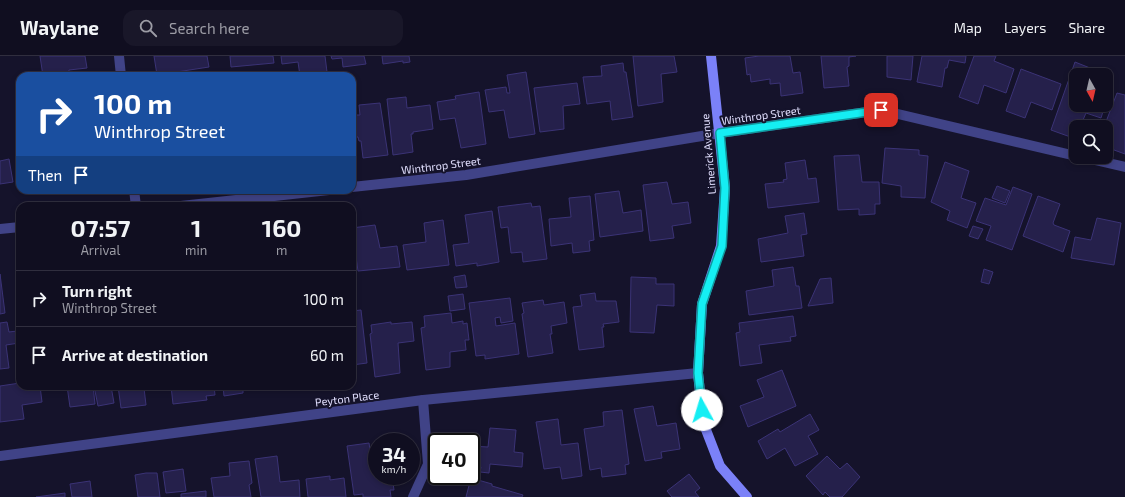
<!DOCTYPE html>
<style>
:root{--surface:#100e20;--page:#191729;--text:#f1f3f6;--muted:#9c9ca5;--line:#302e3e}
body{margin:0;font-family:"Exo 2",sans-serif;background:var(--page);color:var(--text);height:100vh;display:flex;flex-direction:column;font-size:15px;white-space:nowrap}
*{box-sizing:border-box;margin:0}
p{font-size:13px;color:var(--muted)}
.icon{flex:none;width:22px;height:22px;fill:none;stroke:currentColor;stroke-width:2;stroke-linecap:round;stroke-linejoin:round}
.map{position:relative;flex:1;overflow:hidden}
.panel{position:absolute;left:16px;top:146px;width:340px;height:188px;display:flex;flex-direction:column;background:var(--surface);border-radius:12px;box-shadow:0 2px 6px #0003,0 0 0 1px var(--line)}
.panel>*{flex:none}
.banner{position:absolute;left:16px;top:16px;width:340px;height:122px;border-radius:12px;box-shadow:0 2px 6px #0003,0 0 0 1px var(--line);background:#1a4fa0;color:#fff;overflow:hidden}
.needle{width:26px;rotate:172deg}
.buttons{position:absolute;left:1069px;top:12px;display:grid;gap:8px}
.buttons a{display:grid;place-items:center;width:44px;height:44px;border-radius:8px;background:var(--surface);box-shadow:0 2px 6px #0003,0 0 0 1px var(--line);font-size:20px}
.speed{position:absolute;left:368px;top:377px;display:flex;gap:8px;font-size:20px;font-weight:700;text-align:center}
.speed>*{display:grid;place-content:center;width:52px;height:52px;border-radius:50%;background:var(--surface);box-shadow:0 2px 6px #0003,0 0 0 1px var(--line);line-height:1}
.speed small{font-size:10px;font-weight:400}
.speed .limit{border:2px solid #111;border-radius:6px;background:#fff;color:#111}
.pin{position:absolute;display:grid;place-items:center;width:34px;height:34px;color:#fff;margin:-17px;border-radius:8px;box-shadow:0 2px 6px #0006}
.me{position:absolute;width:44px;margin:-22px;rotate:354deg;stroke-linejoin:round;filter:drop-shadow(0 0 3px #0008)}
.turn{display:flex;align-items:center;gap:14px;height:84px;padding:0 12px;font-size:18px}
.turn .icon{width:52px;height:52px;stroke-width:2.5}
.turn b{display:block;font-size:28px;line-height:34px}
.then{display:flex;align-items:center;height:38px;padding:0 12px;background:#0003;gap:8px;font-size:15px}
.eta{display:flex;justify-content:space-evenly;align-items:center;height:68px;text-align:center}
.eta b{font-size:24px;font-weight:700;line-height:28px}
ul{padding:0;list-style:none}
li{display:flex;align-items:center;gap:12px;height:56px;padding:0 12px;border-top:1px solid var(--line)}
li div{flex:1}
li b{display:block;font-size:15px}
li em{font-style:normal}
header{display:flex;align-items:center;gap:24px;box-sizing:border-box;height:56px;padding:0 20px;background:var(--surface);border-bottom:1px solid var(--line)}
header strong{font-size:19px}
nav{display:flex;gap:22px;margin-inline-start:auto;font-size:14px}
.search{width:280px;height:36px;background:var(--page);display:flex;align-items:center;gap:10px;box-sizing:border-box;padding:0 14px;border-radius:12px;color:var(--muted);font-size:15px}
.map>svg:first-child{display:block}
.building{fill:#25204b;stroke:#3b3376}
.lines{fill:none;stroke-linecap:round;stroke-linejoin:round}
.street{stroke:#404387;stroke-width:10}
.secondary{stroke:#7b81f8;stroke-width:10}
.route-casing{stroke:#0e9b9e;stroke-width:10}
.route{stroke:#15eef3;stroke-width:7}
.labels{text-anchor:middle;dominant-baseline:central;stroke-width:4;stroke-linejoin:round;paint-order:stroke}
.street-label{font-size:11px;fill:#e0defd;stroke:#15132b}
</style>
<header>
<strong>Waylane</strong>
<div class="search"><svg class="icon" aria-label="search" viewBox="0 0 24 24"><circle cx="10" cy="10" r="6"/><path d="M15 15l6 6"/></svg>Search here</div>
<nav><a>Map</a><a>Layers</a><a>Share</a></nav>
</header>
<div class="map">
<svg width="1125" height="441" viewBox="0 0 1125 441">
<rect width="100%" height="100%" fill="#15132b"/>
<g class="building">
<path d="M40,0H85L87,12L69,14L68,20H43Z"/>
<path d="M154,0H207L209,11L157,19Z"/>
<path d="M230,0H273L274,7L231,11Z"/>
<path d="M281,0H325L327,16L300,20L298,6L282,8Z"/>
<path d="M331,0H364L366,8L343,11L342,2L332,3Z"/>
<path d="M382,0H409L410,6L403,7V5L383,8Z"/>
<path d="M633,0H674L677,16L661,18L663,46L638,50Z"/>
<path d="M759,0H790L793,17L800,16L803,37L781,40L780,27L770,28V23L751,26L750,18L747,19L745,2Z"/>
<path d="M821,0H856L849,1V10L847,11L849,30L824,32Z"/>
<path d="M887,0H913L911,24L887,21Z"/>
<path d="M922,0H966L965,7L949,4L947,12H945L942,31L917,26Z"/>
<path d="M974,0H996L994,5L1014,13L1006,37L984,29L978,48L959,41Z"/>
<path d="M1075,6L1090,12L1087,19H1076V49H1105L1101,62L1086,57L1080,71H1076V83L1051,74Z"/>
<path d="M623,7L624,16H626L633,61L612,64L610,45L587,48L583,21L602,20L601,10Z"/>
<path d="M1021,13L1061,28L1052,54L1031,46L1025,62L1006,55Z"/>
<path d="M526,16L535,78L509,82L504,54L489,56L485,34L506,31L507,37H510L507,19Z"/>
<path d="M577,27L580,48L563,50L564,73L540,76L534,32Z"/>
<path d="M479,36L486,88L461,92L455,62L440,64L437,46L456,43L455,40Z"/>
<path d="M1117,37L1125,39V98L1106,91V71H1104Z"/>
<path d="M406,41L407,52L430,49L433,73L413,76V78H411L413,96L393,99L387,43Z"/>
<path d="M380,47L388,99L363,102L361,85H359L358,81H352V59H360L359,49Z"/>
<path d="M885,92L919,94V99L928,100L925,142L901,141V130L882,127Z"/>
<path d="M859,99L862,126H879L880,148H875V158L859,159V153L838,154L834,100Z"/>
<path d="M9,103L13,126L0,128V105Z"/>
<path d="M805,104L808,123L816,122L819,146L768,152L765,128L784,126L783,124L787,123L785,107Z"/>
<path d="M945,106L969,115L961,142L976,147L967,172L947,164L950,155L931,146Z"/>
<path d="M667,126L672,148L688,146L691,167L672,170L674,182L650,185L643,129Z"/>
<path d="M997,130L1010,135L1005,147L992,142Z"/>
<path d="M1013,131L1032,138L1012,194L986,184L991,170L976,165L985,142L1006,149Z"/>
<path d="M51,134H70V135L51,138Z"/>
<path d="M619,135L623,157L641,154L643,175L600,181L595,138Z"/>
<path d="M590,140L594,184L589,185L590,195L573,197L572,187L551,190L549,163L571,161L569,142Z"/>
<path d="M1038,140L1060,148L1053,167L1054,169L1070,175L1063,196L1023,180Z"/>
<path d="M531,147L532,151L540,150L547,203L523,206L522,196L511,197L508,171L501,172L498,151Z"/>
<path d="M492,155L499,206L477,210V207L456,210L453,189L469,187L465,159Z"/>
<path d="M804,157L807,178L801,179L804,200L761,206L758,183L788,177L785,160Z"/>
<path d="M1097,162L1121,167L1114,209L1071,202L1075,181L1091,184Z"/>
<path d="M443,164L449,209L407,214L403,189L426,186L424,167Z"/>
<path d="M375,169L380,192L397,190L400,211L358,215L352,172Z"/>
<path d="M973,170L983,173L978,183L969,180Z"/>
<path d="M793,211L796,230H799L802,252L749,259L746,235L774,230L772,214Z"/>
<path d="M984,213L993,216L989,228L981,226Z"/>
<path d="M0,218L5,257L0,258Z"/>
<path d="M465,219L467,231L456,232L454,221Z"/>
<path d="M631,221L656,222V228H674V250L657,249L654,277L630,276Z"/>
<path d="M831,222L833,247L808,250L820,223Z"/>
<path d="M595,237L596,245H616L619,266L603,268L604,271H602L604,291L579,294L573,251L582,250L580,239Z"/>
<path d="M463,238L465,253L450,255L448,240Z"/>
<path d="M510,242L513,265L501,267L500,261L495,262L496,270L515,267L519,298L485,303V299L476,300L469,247Z"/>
<path d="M543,244L544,249L564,246L567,267L551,270L552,278H550L553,297L528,301L522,258L524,257L522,247Z"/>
<path d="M361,254L367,307L352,309V255Z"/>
<path d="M451,257L452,267L463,265V268L467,267L469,284H465L466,294L450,296V311L426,314L421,272L425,271L424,260Z"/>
<path d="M793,260L796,280L790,281L791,285L759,289L762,307L740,310L736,277L740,276L739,267Z"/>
<path d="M7,266L9,276L17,275L19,287L6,289L9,312L0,313V267Z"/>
<path d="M391,266V268L412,266L414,285L398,287L400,317L375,321L370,278L372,277L371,269Z"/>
<path d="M782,314L796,350L748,371L740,350L764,341L757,324Z"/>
<path d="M20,327V330H40L42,346L22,349L24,363L0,366V330Z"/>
<path d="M67,330H93L95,348L70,351Z"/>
<path d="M94,330H111L114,347L98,350Z"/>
<path d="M118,330H145L144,332L146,349L121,352Z"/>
<path d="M171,330H214L215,339L206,340L207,344L173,348Z"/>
<path d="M223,330H243V337L224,340Z"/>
<path d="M653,350L657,370L676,367L680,393L661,396L662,402L645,405L634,353Z"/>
<path d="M622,354L629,408L625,409L626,418L602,421L601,412L590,414L584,373L604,370L603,356Z"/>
<path d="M810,358L819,374L808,380L818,398L795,410L785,392L767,403L758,385L778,373L780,376Z"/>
<path d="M558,363L561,389L578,387L582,420L562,423L560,411L544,413L536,366Z"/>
<path d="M490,372L516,374L514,396L523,397L522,411L490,408L489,417L480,416L481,411L471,410V390L488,391Z"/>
<path d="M369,387L373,414L377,413V420H392L394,434H390L391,441H363V438L354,439L347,390Z"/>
<path d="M277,400L280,426L299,424L300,441H261L255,403Z"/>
<path d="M827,400L840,413L847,407L860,421L842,441H830L825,436L823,439L806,420Z"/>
<path d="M249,405L252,427L249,429L251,441H214L211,422L230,420L229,407Z"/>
<path d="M183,413L186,435L166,437L163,416Z"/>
<path d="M146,417H157L160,441H138L135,419Z"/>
<path d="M689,418L700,432L695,436L699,441H672L667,435Z"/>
<path d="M330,420V424L344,422L346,441H308L306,423Z"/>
<path d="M471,422L492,428V430L523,439L522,441H466Z"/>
<path d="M90,425L92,441H72L70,428Z"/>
<path d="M206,435V441H181V438Z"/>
<path d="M65,437V441H36Z"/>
</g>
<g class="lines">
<g class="street">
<path d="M119,0L121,20"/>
<path d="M1082,101L1125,111"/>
<path d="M352,131L466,119L720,77L881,54L1076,100"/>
<path d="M134,134L136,150"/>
<path d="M181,150L329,134"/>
<path d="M0,173L20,171"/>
<path d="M0,400L423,344L698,317"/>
<path d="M413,441L428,408L423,344"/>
</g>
<path class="secondary" d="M711,0L725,132L721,190L702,248L698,317L703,366L720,410L747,441"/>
</g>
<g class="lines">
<defs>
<path id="route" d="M702,354L698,317L702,248L722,190L725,132L720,77L881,54"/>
</defs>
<use href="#route" class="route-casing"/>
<use href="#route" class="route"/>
</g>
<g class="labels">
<g class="street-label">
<text transform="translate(761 59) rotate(-8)">Winthrop Street</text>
<text transform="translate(708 98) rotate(-95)">Limerick Avenue</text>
<text transform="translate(441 109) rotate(-7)">Winthrop Street</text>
<text transform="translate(347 342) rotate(-7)">Peyton Place</text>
</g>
</g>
</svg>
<div class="buttons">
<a><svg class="needle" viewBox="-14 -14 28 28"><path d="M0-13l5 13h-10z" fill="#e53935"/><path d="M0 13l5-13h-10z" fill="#9c9ca5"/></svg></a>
<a><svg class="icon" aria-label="search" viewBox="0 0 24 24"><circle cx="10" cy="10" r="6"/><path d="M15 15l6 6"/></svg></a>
</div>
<div class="speed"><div>34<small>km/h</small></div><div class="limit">40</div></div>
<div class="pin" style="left:881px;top:54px;background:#d93025"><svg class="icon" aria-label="arrive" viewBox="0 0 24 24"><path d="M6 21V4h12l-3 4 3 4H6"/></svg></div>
<svg class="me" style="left:702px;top:354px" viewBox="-20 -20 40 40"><circle r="19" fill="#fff"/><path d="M0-13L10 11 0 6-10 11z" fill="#15eef3"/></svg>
<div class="banner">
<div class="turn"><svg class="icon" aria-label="right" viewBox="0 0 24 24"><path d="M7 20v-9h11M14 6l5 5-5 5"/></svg><div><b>100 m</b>Winthrop Street</div></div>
<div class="then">Then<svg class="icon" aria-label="arrive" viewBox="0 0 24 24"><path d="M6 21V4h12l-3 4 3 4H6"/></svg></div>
</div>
<section class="panel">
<div class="eta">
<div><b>07:57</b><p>Arrival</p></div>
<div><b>1</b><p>min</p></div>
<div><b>160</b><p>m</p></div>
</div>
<ul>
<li><svg class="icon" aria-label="right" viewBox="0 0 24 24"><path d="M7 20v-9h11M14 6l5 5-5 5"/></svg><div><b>Turn right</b><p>Winthrop Street</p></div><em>100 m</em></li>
<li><svg class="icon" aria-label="arrive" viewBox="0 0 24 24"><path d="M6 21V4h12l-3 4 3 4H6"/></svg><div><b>Arrive at destination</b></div><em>60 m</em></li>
</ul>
</section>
</div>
